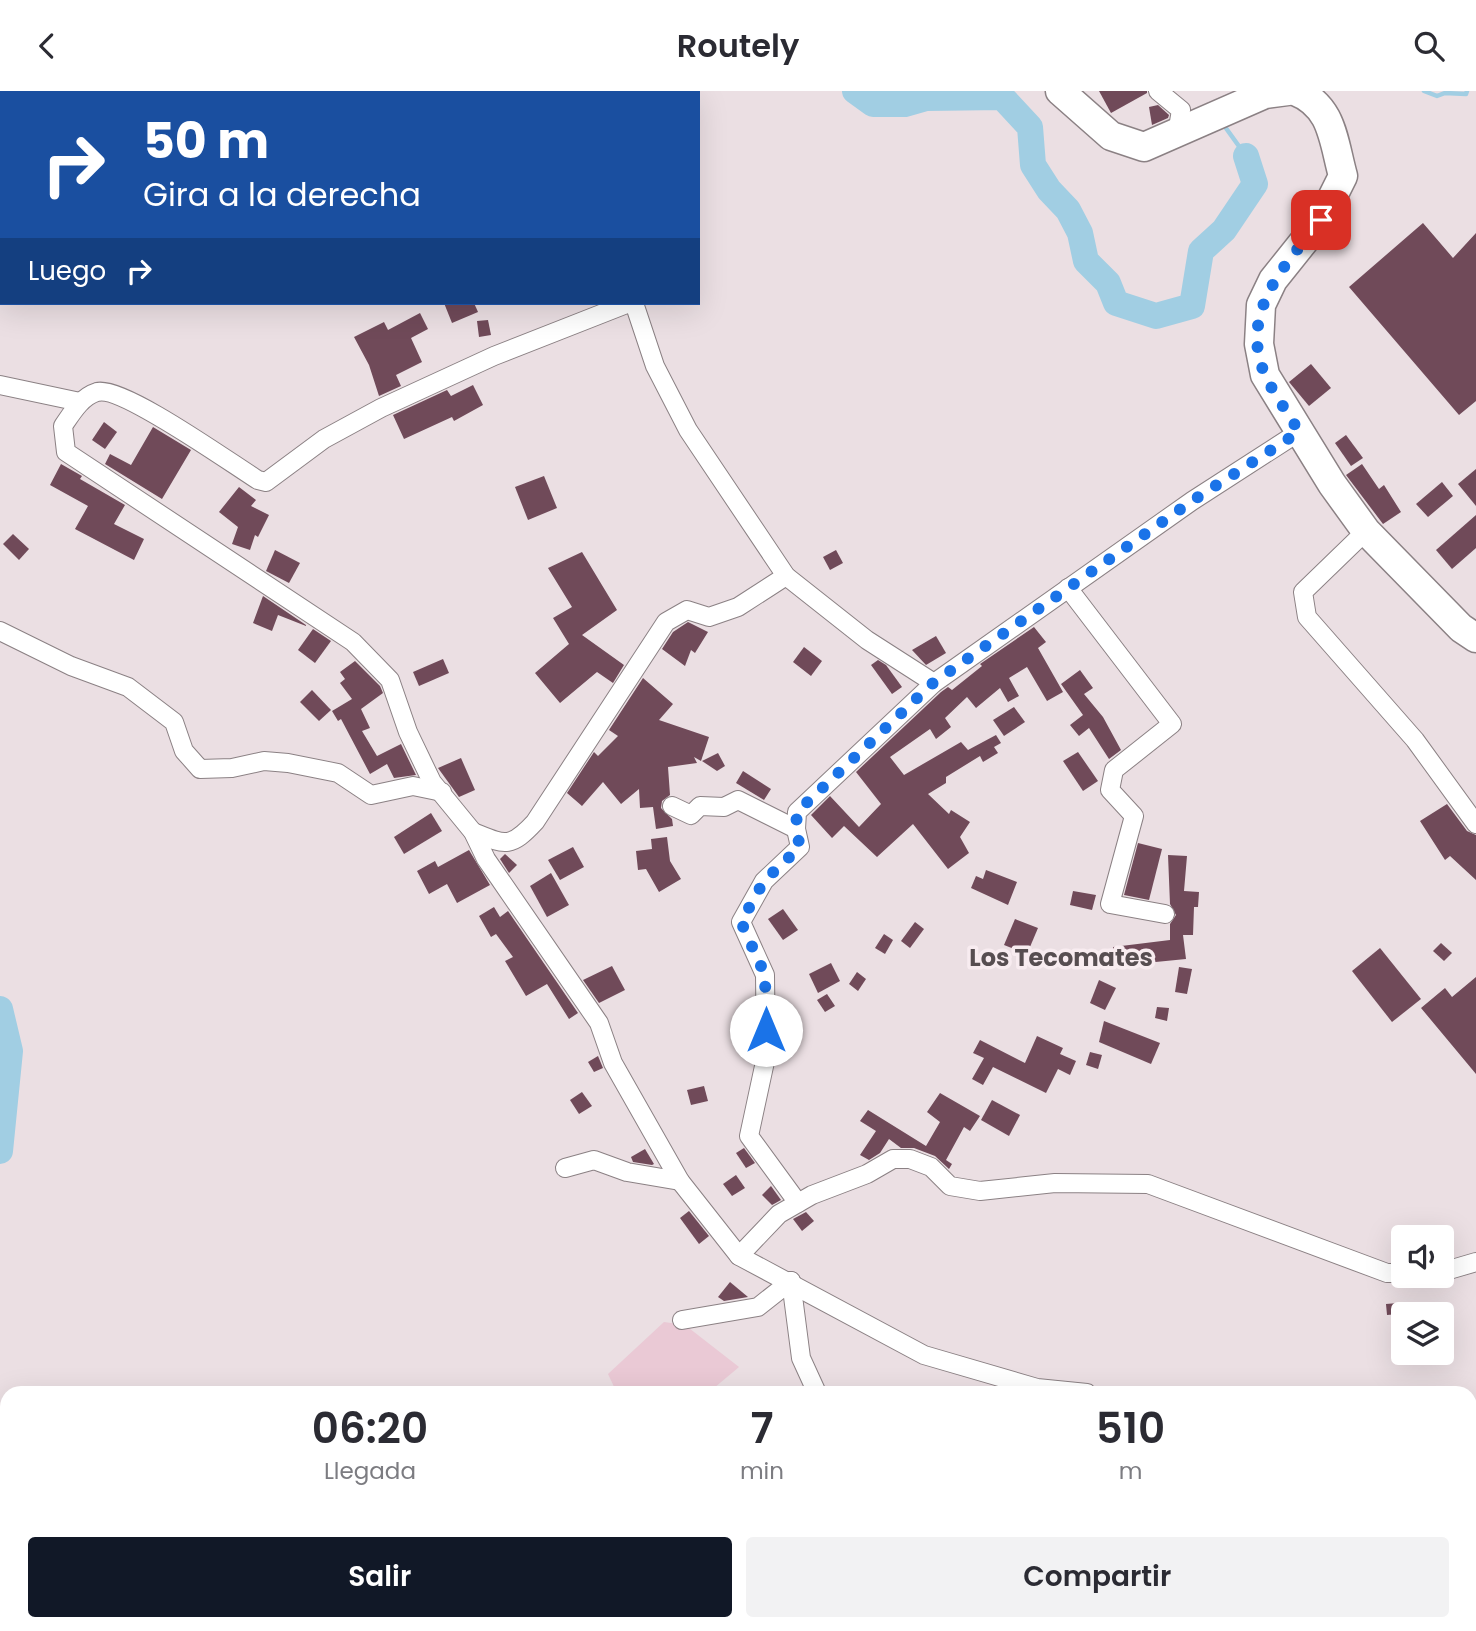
<!DOCTYPE html>
<html lang="es">
<style>
:root{--surface:#fff;--page:#f2f2f3;--text:#2b2b33;--muted:#7c7c81;--accent:#111827}
body{margin:0;font-family:Poppins,sans-serif;background:var(--page);color:var(--text);height:100vh;display:flex;flex-direction:column;font-size:26px;white-space:nowrap}
*{box-sizing:border-box;margin:0}
p{font-size:23px;color:var(--muted)}
.icon{flex:none;width:38px;height:38px;fill:none;stroke:currentColor;stroke-width:2;stroke-linecap:round;stroke-linejoin:round}
.map{position:relative;flex:1;overflow:hidden}
.details{position:absolute;left:0px;top:1295px;width:1477px;height:245px;display:flex;flex-direction:column;background:var(--surface);border-radius:21px 21px 0 0;box-shadow:0 7px 28px #0002}
.details>*{flex:none}
.hud{position:absolute;left:0px;top:0px;width:700px;height:214px;box-shadow:0 7px 28px #0002;background:#1a4fa0;color:#fff;overflow:hidden}
.buttons{position:absolute;left:1391px;top:1134px;display:grid;gap:14px}
.buttons a{display:grid;place-items:center;width:63px;height:63px;border-radius:7px;background:var(--surface);box-shadow:0 7px 28px #0002;font-size:35px}
.pin{position:absolute;display:grid;place-items:center;width:60px;height:60px;color:#fff;margin:-30px;border-radius:14px;box-shadow:0 4px 10px #0006}
.me{position:absolute;width:77px;margin:-38px;rotate:0deg;stroke-linejoin:round;filter:drop-shadow(0 0 5px #0008)}
.turn{display:flex;align-items:center;gap:24px;height:147px;padding:0 28px;font-size:32px}
.turn .icon{width:91px;height:91px;stroke-width:2.5}
.turn b{display:block;font-size:49px;line-height:60px}
.then{display:flex;align-items:center;height:66px;padding:0 28px;background:#0003;gap:14px;font-size:26px}
.eta{display:flex;justify-content:space-evenly;align-items:center;height:119px;text-align:center}
.eta b{font-size:42px;font-weight:600;line-height:49px}
.action{display:flex;gap:14px;margin-top:auto;padding:14px 28px}
.action a{flex:1;height:80px;border-radius:7px;background:var(--accent);color:#fff;font-size:28px;font-weight:600;line-height:80px;text-align:center}
.action a+a{background:var(--page);color:var(--text)}
header{display:flex;justify-content:space-between;align-items:center;height:91px;padding:0 28px;background:var(--surface);font-size:32px;font-weight:600}
.map>svg:first-child{display:block}
.green{fill:#eac9d5}
.lines{fill:none;stroke-linecap:round;stroke-linejoin:round}
.stream{stroke:#a1cee3;stroke-width:4.5}
.river{stroke:#a1cee3;stroke-width:26}
.building{fill:#704a59}
.minor-casing{stroke:#8b8184;stroke-width:20}
.primary-casing{stroke:#8b8184;stroke-width:31}
.minor{stroke:#fff;stroke-width:18}
.primary{stroke:#fff;stroke-width:28}
.route{stroke:#1a73e8;stroke-width:12;stroke-dasharray:0 21.6}
.labels{text-anchor:middle;dominant-baseline:central;stroke-width:7;stroke-linejoin:round;paint-order:stroke}
.quarter-label{font-size:24px;font-weight:bold;fill:#574e51;stroke:#f8ecf0}
</style>
<header><svg class="icon" aria-label="back" viewBox="0 0 24 24"><path d="M15 5l-7 7 7 7"/></svg>Routely<svg class="icon" aria-label="search" viewBox="0 0 24 24"><circle cx="10" cy="10" r="6"/><path d="M15 15l6 6"/></svg></header>
<div class="map">
<svg width="1476" height="1540" viewBox="0 0 1476 1540">
<rect width="100%" height="100%" fill="#ebdfe3"/>
<path class="green" d="M664,1231L685,1234L739,1276L708,1302H617L608,1283Z"/>
<g class="lines">
<g class="stream">
<path d="M1424,0L1437,5L1445,2L1466,3L1467,0"/>
<path d="M1223,33L1246,65"/>
</g>
<g class="river">
<path d="M855,0L873,13H905L926,7L1002,6L1030,36L1033,74L1049,99L1068,119L1080,142L1086,170L1108,192L1116,212L1156,225L1192,215L1201,160L1224,139L1255,93L1246,65"/>
<path d="M0,918L10,960L0,1060"/>
<path d="M0,1482L7,1483"/>
<path d="M128,1533L132,1540"/>
<path d="M1423,1533L1438,1540"/>
<path d="M1351,1540L1355,1533"/>
</g>
</g>
<g class="building">
<path d="M1099,0H1147V2L1111,22Z"/>
<path d="M1158,14L1169,24L1168,27L1152,34L1149,16Z"/>
<path d="M1423,132L1453,167L1476,142V310L1459,324L1349,196Z"/>
<path d="M444,212H474L478,221L452,232Z"/>
<path d="M420,222L428,238L411,247L422,271L396,284L401,295L379,305L369,274L354,246L384,231L388,239Z"/>
<path d="M488,229L491,244L479,246L477,230Z"/>
<path d="M1311,273L1331,297L1309,315L1289,291Z"/>
<path d="M473,294L483,314L454,330L452,326L404,348L393,324L447,299L451,305Z"/>
<path d="M104,331L117,341L105,358L92,349Z"/>
<path d="M153,336L191,359L162,408L105,373L110,363L131,374Z"/>
<path d="M1346,344L1363,367L1351,375L1335,352Z"/>
<path d="M61,373L82,385L80,388L125,414L114,433L144,448L134,469L75,438L88,415L50,394Z"/>
<path d="M1362,373L1379,398L1384,394L1401,421L1383,433L1346,384Z"/>
<path d="M1476,378V415L1458,393Z"/>
<path d="M544,385L557,417L528,429L515,396Z"/>
<path d="M1442,391L1453,405L1428,426L1416,413Z"/>
<path d="M239,396L256,409L251,415L269,424L258,446L255,444L250,459L232,453L238,436L219,421Z"/>
<path d="M1476,424V457L1452,478L1436,459Z"/>
<path d="M13,443L29,458L19,469L3,453Z"/>
<path d="M275,459L300,472L289,492L266,480Z"/>
<path d="M836,459L843,472L830,479L823,466Z"/>
<path d="M582,461L617,519L582,544L624,574L613,592L597,581L560,612L535,582L569,553L553,527L572,516L548,477Z"/>
<path d="M263,505L306,534V535L278,524L272,540L253,532Z"/>
<path d="M688,531L708,541L695,562L691,559L685,575L662,558L673,541Z"/>
<path d="M1034,536L1046,551L1038,557L1063,601L1047,610L1027,576L1009,587L1019,605L1008,611L1000,597L976,617L967,606L945,627L951,636L936,648L930,638L890,666L904,684L961,651L968,659L996,644L1001,652L994,656L998,662L983,671L980,665L946,686V692L928,703L949,723L951,719L970,731L960,746L969,762L948,778L913,733L877,766L844,735L832,747L811,724L830,705L859,736L881,713L856,681L941,601L948,596L952,599L982,575L980,573Z"/>
<path d="M313,538L331,550L315,572L298,559Z"/>
<path d="M936,545L946,562L926,574L912,559Z"/>
<path d="M804,556L822,570L811,585L793,571Z"/>
<path d="M443,568L449,582L419,595L413,581Z"/>
<path d="M878,569L886,574L902,596L892,603L871,574Z"/>
<path d="M355,570L380,595L383,602L361,618L370,637L362,640L377,665L401,653L416,684L394,687L387,673L370,683L341,628L338,630L332,620L352,608L340,592L345,588L340,581Z"/>
<path d="M1080,579L1093,597L1084,603L1103,626L1121,659L1109,668L1089,637L1079,645L1070,634L1083,624L1061,593Z"/>
<path d="M643,587L673,613L659,629L709,646L701,670L694,666L697,672L668,676L670,704L662,710L661,717L672,728L673,735L656,738L653,716L640,717L639,698L621,713L603,691L582,715L567,702L594,661L598,665L618,645L609,639Z"/>
<path d="M312,599L331,619L319,630L300,611Z"/>
<path d="M1014,616L1025,631L1004,645L993,629Z"/>
<path d="M1078,661L1098,690L1083,700L1063,670Z"/>
<path d="M718,662L725,675L717,680L702,670Z"/>
<path d="M461,667L475,699L459,706L438,677Z"/>
<path d="M743,680L771,698L764,709L736,692Z"/>
<path d="M1447,713L1467,740L1476,744V789L1450,765L1445,769L1420,730Z"/>
<path d="M431,722L442,740L404,763L394,746Z"/>
<path d="M667,746L670,770L681,788L659,801L646,778L638,779L636,760L652,758L651,748Z"/>
<path d="M1138,752L1162,758L1149,809L1124,804Z"/>
<path d="M573,756L584,776L560,789L548,769Z"/>
<path d="M469,759L490,794L457,812L447,793L429,803L417,780L435,770L438,776Z"/>
<path d="M505,763L517,774L509,782L500,768Z"/>
<path d="M1168,764L1187,765L1184,800L1199,801L1198,816H1194L1193,844H1183L1186,868L1115,875L1113,856L1170,849V833L1176,824L1170,813Z"/>
<path d="M986,779L1017,791L1008,814L971,797L976,785L983,788Z"/>
<path d="M551,782L569,814L547,826L530,795Z"/>
<path d="M1073,800L1096,804L1092,819L1070,814Z"/>
<path d="M494,816L500,826L508,820L578,922L569,928L547,893L526,905L505,870L513,866L496,843L491,846L479,825Z"/>
<path d="M783,818L798,839L783,849L768,828Z"/>
<path d="M1015,828L1038,837L1027,863L1004,854Z"/>
<path d="M915,831L924,838L910,857L901,850Z"/>
<path d="M884,843L893,849L885,863L875,857Z"/>
<path d="M1441,852L1452,862L1444,870L1433,860Z"/>
<path d="M1380,857L1421,908L1392,931L1352,880Z"/>
<path d="M831,872L840,890L818,902L809,883Z"/>
<path d="M612,875L625,899L599,912L583,889Z"/>
<path d="M1179,876L1192,878L1187,903L1175,901Z"/>
<path d="M857,881L866,888L858,900L849,893Z"/>
<path d="M1476,886V983L1421,917L1445,897L1452,906Z"/>
<path d="M1099,889L1116,897L1105,919L1090,912Z"/>
<path d="M827,903L835,915L825,921L817,909Z"/>
<path d="M1157,916L1169,917L1167,930L1155,927Z"/>
<path d="M754,920V939L749,941L743,923Z"/>
<path d="M1104,930L1160,952L1151,973L1099,951Z"/>
<path d="M1037,945L1063,957L1060,963L1076,970L1070,984L1058,978L1046,1002L993,976L983,994L972,988L984,967L973,962L980,949L1025,972Z"/>
<path d="M1090,961L1102,964L1098,978L1086,974Z"/>
<path d="M598,965L603,977L594,981L588,971Z"/>
<path d="M704,995L708,1010L691,1014L687,999Z"/>
<path d="M582,1001L592,1015L579,1023L570,1009Z"/>
<path d="M940,1002L980,1025L970,1040L964,1036L946,1069L952,1073L949,1078L935,1065L914,1057H901L889,1048L880,1062L869,1069L860,1064L876,1040L860,1030L868,1019L926,1055L940,1031L927,1021Z"/>
<path d="M992,1009L1020,1024L1009,1045L981,1029Z"/>
<path d="M744,1057L755,1072L746,1077L736,1062Z"/>
<path d="M645,1058L654,1073L652,1074L633,1071L631,1066Z"/>
<path d="M736,1084L745,1097L732,1105L723,1093Z"/>
<path d="M771,1095L781,1109L772,1114L762,1104Z"/>
<path d="M689,1120L709,1145L699,1153L680,1127Z"/>
<path d="M806,1121L814,1130L802,1140L793,1128Z"/>
<path d="M730,1191L748,1206L724,1210L718,1206Z"/>
<path d="M1410,1211L1411,1222L1387,1224L1386,1213Z"/>
</g>
<g class="lines">
<defs>
<g id="minor">
<path d="M1158,0L1181,19L1177,43"/>
<path d="M629,212L494,265L381,317L324,348L266,391L258,389C232,373 122,294 97,301C81,306 72,322 63,335L66,361L353,551L390,589L408,641L432,691L473,741L486,768L599,932L613,972L680,1090L739,1165L924,1264L1037,1297L1087,1302"/>
<path d="M634,212L655,275L688,339L786,485L867,549L934,592"/>
<path d="M0,294L80,311"/>
<path d="M1366,440L1303,501L1307,526L1415,649L1476,733"/>
<path d="M1068,497L1172,633L1114,679L1110,699L1134,725L1110,813L1165,823"/>
<path d="M0,540L71,575L128,596L174,631L184,660L200,678L232,677L264,670L288,672L338,682L371,704L413,695L442,701"/>
<path d="M672,715L691,724L700,715L724,716L738,709L796,738"/>
<path d="M473,741C505,754 510,758 535,731L666,531L687,519L709,526L738,516L786,485"/>
<path d="M565,1077L594,1069L627,1081L680,1090"/>
<path d="M798,1112L749,1045L766,966L765,884L741,831L764,790L800,756L796,738L797,721L934,592L1192,410L1299,341"/>
<path d="M739,1165L779,1123L812,1104L867,1083L893,1068H910L931,1076L950,1095L980,1100L1055,1092L1148,1093L1387,1182H1404"/>
<path d="M1442,1181L1476,1171"/>
<path d="M791,1190L801,1267L817,1302"/>
<path d="M682,1229L758,1216L791,1190"/>
<path d="M1470,1506L1476,1507"/>
<path d="M1307,1540L1309,1533"/>
</g>
<g id="primary">
<path d="M1060,0L1111,45L1144,56L1265,3L1288,0"/>
<path d="M1295,0C1333,15 1333,49 1343,85L1321,129L1273,189L1261,214L1259,253L1265,284L1332,393L1366,440L1461,537L1476,547"/>
</g>
</defs>
<use href="#minor" class="minor-casing"/>
<use href="#primary" class="primary-casing"/>
<use href="#minor" class="minor"/>
<use href="#primary" class="primary"/>
</g>
<g class="lines">
<path class="route" d="M766,939L765,884L741,831L764,790L800,756L796,738L797,721L933,592L1192,410L1299,341C1289,323 1275,305 1266,286C1237,223 1285,174 1321,129"/>
</g>
<g class="labels">
<g class="quarter-label">
<text x="1061" y="866">Los Tecomates</text>
</g>
</g>
</svg>
<div class="buttons">
<a><svg class="icon" aria-label="sound" viewBox="0 0 24 24"><path d="M4 9h4l5-4v14l-5-4H4zM17 9q2 3 0 6"/></svg></a>
<a><svg class="icon" aria-label="layers" viewBox="0 0 24 24"><path d="M12 4l9 5-9 5-9-5zM3 14l9 5 9-5"/></svg></a>
</div>
<div class="pin" style="left:1321px;top:129px;background:#d93025"><svg class="icon" aria-label="arrive" viewBox="0 0 24 24"><path d="M6 21V4h12l-3 4 3 4H6"/></svg></div>
<svg class="me" style="left:766px;top:939px" viewBox="-20 -20 40 40"><circle r="19" fill="#fff"/><path d="M0-13L10 11 0 6-10 11z" fill="#1a73e8"/></svg>
<div class="hud">
<div class="turn"><svg class="icon" aria-label="right" viewBox="0 0 24 24"><path d="M7 20v-9h11M14 6l5 5-5 5"/></svg><div><b>50 m</b>Gira a la derecha</div></div>
<div class="then">Luego<svg class="icon" aria-label="right" viewBox="0 0 24 24"><path d="M7 20v-9h11M14 6l5 5-5 5"/></svg></div>
</div>
<section class="details">
<div class="eta">
<div><b>06:20</b><p>Llegada</p></div>
<div><b>7</b><p>min</p></div>
<div><b>510</b><p>m</p></div>
</div>
<div class="action"><a>Salir</a><a>Compartir</a></div>
</section>
</div>
